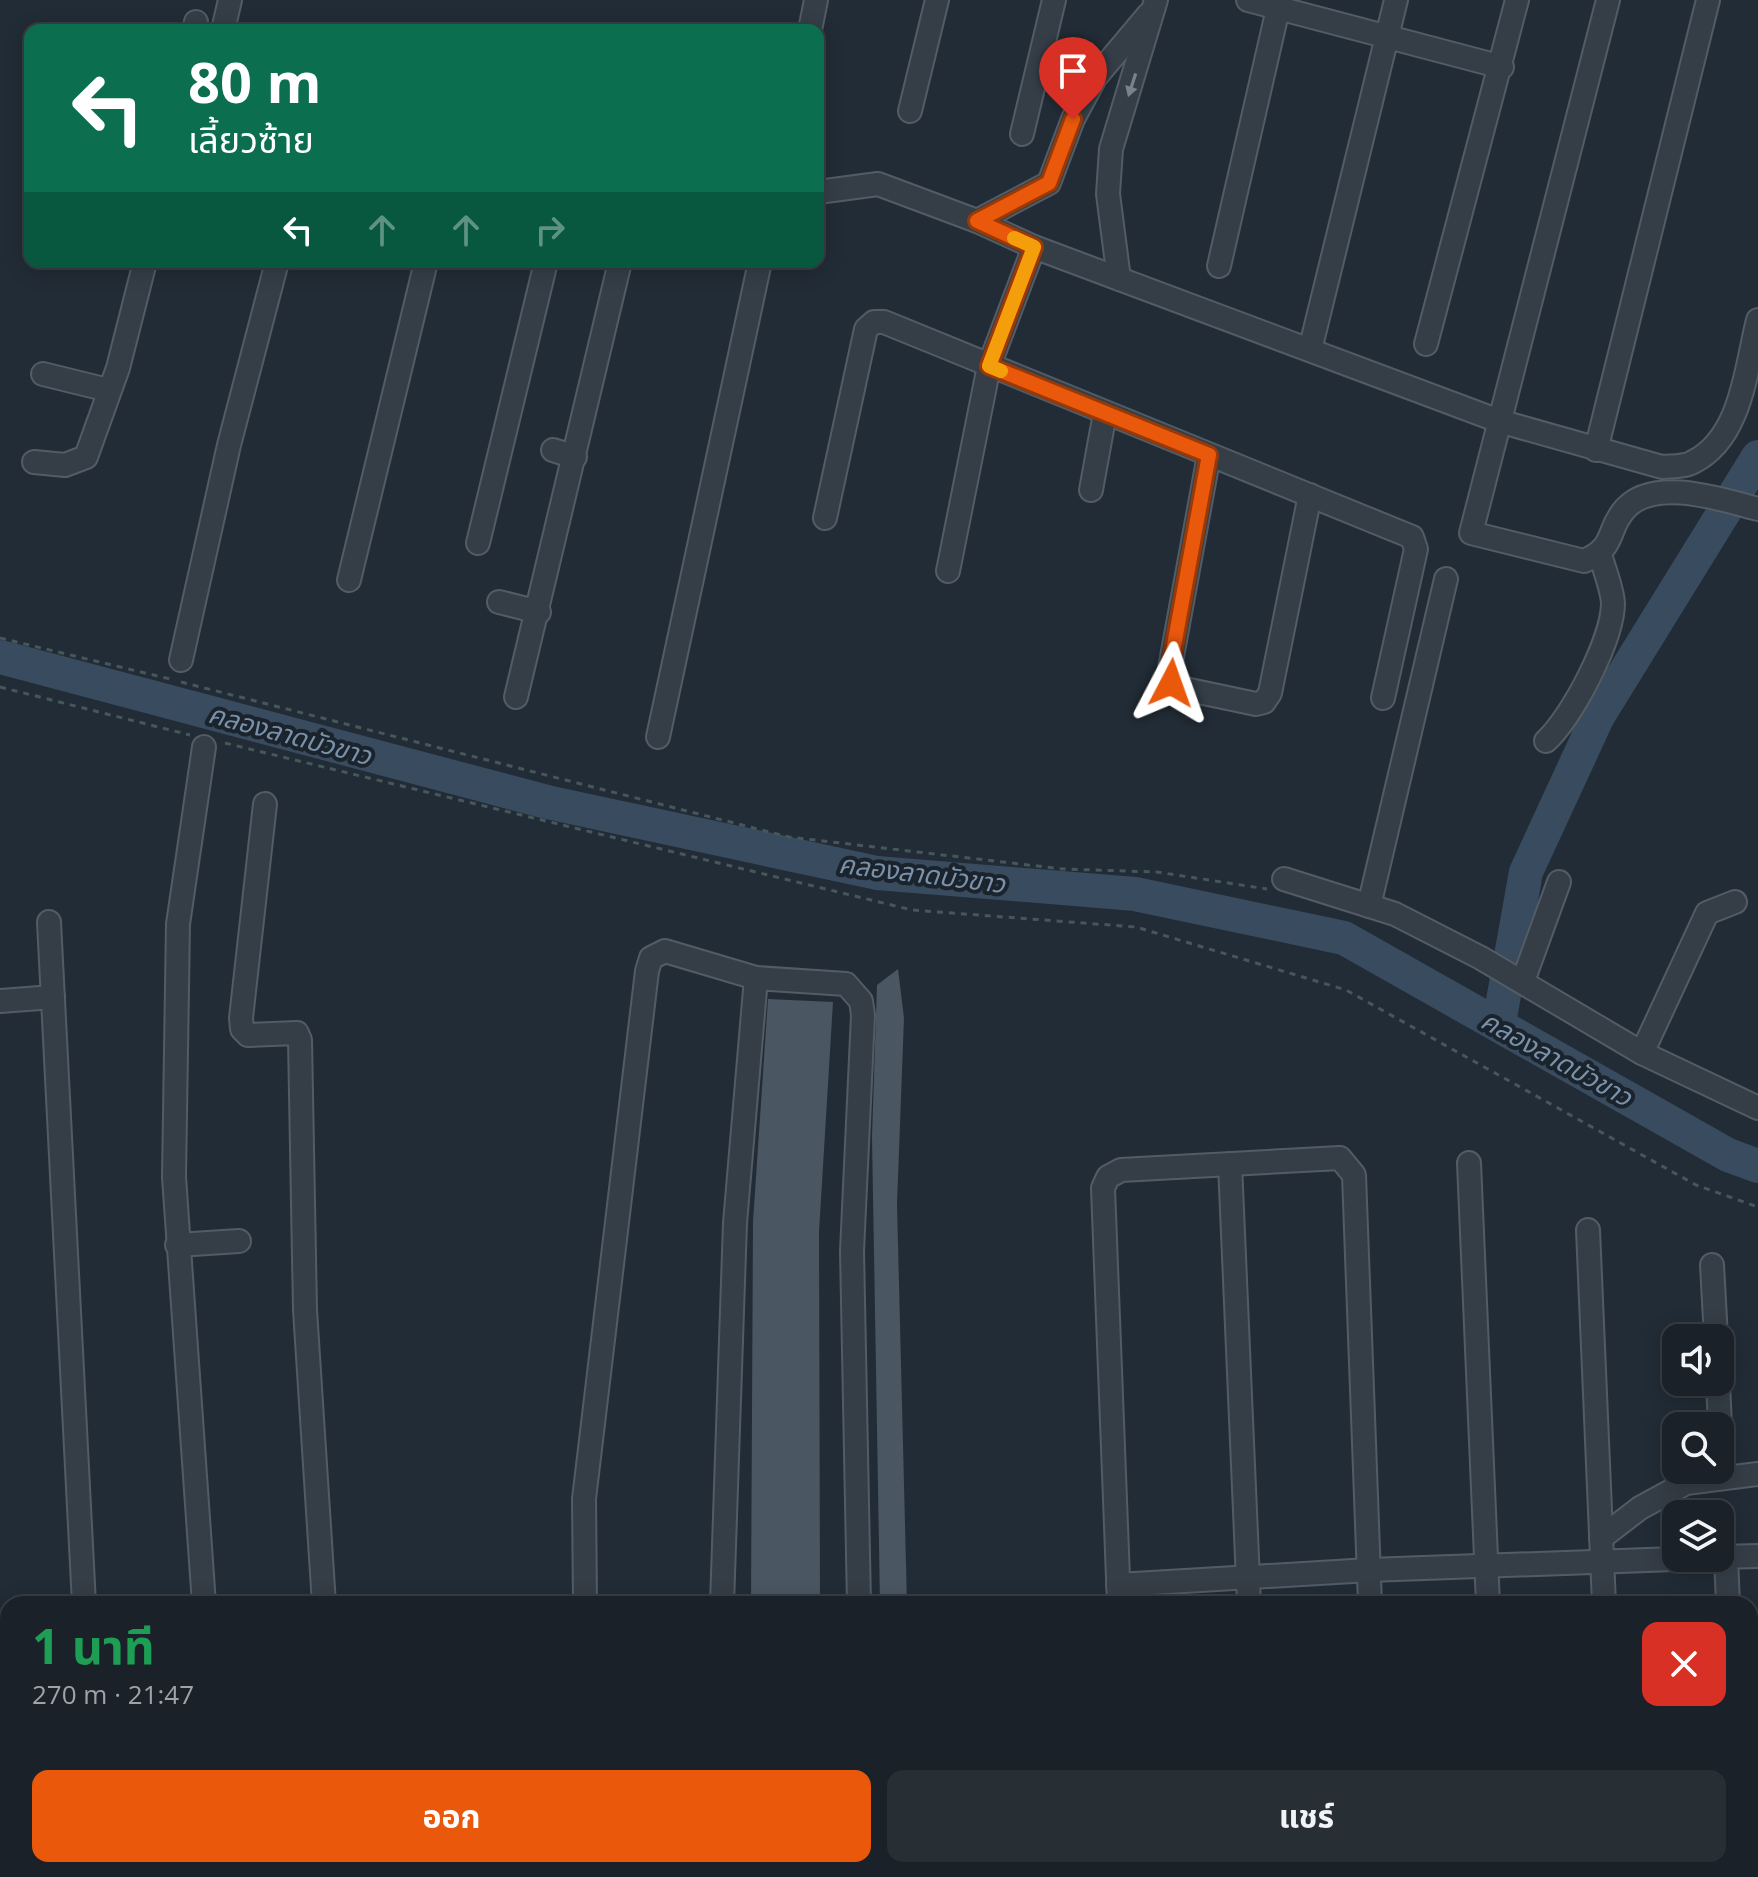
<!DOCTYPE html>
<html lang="th">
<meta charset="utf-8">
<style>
:root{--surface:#1a2128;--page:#272e34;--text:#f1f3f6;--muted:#9fa3a8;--line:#383e45;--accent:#ea580c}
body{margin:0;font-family:"Open Sans","Noto Sans Thai",sans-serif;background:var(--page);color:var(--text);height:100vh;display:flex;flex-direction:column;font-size:30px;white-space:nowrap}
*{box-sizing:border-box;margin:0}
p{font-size:26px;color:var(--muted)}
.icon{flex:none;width:44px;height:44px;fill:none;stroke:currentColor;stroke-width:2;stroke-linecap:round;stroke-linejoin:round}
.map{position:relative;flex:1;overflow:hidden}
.panel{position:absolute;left:0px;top:1596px;width:1758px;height:282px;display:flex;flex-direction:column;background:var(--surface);border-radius:24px 24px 0 0;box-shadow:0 4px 20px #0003,0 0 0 2px var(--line)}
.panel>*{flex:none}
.banner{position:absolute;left:24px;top:24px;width:800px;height:244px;border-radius:16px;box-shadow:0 4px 20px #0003,0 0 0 2px var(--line);background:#0b6e4f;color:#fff;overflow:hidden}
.fabs{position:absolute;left:1662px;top:1324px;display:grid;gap:16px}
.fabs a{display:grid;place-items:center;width:72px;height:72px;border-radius:16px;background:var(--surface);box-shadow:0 4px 20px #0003,0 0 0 2px var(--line);font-size:40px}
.pin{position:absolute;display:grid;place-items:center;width:68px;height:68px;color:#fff;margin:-82px -34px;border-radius:50% 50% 50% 0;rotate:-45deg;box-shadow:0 0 8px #0007}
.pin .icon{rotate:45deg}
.me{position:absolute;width:88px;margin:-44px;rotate:4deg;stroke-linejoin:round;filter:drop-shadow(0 0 6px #0008)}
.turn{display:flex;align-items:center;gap:28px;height:168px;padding:0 32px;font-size:36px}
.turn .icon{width:104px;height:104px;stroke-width:2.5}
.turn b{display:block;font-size:56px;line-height:68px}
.lanes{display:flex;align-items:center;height:76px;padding:0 32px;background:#0003;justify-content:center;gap:40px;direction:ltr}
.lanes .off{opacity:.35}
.round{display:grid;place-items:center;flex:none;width:84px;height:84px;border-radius:16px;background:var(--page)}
.summary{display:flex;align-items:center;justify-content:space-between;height:136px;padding:0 32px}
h1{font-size:48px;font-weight:700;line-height:60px;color:#1e9e55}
.primary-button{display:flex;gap:16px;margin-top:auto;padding:16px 32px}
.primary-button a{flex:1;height:92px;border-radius:16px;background:var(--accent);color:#fff;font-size:32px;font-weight:700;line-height:92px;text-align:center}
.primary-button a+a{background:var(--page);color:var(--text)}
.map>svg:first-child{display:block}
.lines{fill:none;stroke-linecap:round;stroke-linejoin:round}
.river{stroke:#394b5f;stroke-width:34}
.building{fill:#4a5662}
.minor-casing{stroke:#535c65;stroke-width:26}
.path{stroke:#465759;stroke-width:3;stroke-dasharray:6 6;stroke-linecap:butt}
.minor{stroke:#353e47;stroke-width:22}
.oneway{fill:#79828c}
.route-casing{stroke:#983908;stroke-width:20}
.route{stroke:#ea580c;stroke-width:14}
.slow{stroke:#f59e0b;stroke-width:14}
.labels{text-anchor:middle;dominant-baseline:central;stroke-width:8;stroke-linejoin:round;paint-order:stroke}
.water-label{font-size:26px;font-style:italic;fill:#7a91aa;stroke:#1b232c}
</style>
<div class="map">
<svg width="1758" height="1877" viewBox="0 0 1758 1877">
<rect width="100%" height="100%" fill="#222c36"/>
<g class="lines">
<g class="river">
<path d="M0,657L547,802L877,873L1135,894L1344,938L1728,1155L1758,1166"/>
<path d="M1499,1023L1526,872L1598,716L1758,457"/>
</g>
</g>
<g class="building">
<path d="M898,969L904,1018L897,1204L907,1604H880L872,1137L877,985Z"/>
<path d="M768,999L833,1002L819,1232L820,1604H751L753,1221Z"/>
</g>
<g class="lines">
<defs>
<g id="minor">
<path d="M1248,0L1502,67"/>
<path d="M1608,0L1471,533L1584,561C1617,547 1606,530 1625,509C1654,476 1723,500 1758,509"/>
<path d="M194,30L196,22"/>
<path d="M223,30L230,0"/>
<path d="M810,30L816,0"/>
<path d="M910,111L937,0"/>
<path d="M1022,134L1054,0"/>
<path d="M818,192L878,184L977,221L1034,247L1499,421L1662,467C1672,466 1685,467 1693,462C1742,438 1746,367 1758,320"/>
<path d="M977,221L1049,183L1073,119L1095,78L1148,15"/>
<path d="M1219,266L1280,0"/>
<path d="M1119,279L1108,194L1111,149L1156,0"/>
<path d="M1426,344L1517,0"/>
<path d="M1310,350L1396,0"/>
<path d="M43,374L108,390"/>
<path d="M553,450L575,457"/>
<path d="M1596,450L1708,0"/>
<path d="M1209,455L1169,673L1171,683L1180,688L1256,704L1264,702L1270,693L1310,495"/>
<path d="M34,462L65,465L86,457L118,368L145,262"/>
<path d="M1091,490L1105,413"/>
<path d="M825,518L866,329L874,322H884L1412,537L1416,549L1383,698"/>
<path d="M478,543L546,262"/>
<path d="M948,571L989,366L1034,247"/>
<path d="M349,580L426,262"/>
<path d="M499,602L539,612"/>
<path d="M181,660L229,445L277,262"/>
<path d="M516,697L620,262"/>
<path d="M658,737L760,262"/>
<path d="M1546,741C1572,717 1613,639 1613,603C1612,588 1604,569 1600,554"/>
<path d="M204,747L178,924L174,1177L204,1604"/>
<path d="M265,804L241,1018L242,1029L248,1035L297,1033L300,1040L305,1310L324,1604"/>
<path d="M1284,879L1395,914L1481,958L1642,1053L1758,1108"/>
<path d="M1369,906L1446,579"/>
<path d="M49,922L84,1604"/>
<path d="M1523,981L1559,882"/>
<path d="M0,1001L53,997"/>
<path d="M1642,1053L1707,913L1735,902"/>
<path d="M1469,1163L1488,1604"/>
<path d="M1230,1164L1249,1604"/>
<path d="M1588,1230L1604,1604"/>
<path d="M177,1245L239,1241"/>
<path d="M1712,1265L1716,1338"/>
<path d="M1718,1382L1720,1426"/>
<path d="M1720,1429L1722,1478"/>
<path d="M1601,1538L1640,1508L1686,1483L1758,1474"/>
<path d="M1720,1557L1758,1556"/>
<path d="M1726,1557L1728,1604"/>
<path d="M1118,1585L1369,1570L1702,1558"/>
<path d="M585,1604L584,1499L647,971L651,958L665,951L756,978L846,984L861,1001L863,1015L852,1251L859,1604"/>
<path d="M722,1604L735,1223L756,978"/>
<path d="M1119,1604L1103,1188L1108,1177L1121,1170L1340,1158L1354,1175L1370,1604"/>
<path d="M0,1744H8"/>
<path d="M0,1859L8,1858"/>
<path d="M91,1870V1877"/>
<path d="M224,1870V1877"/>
<path d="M341,1870L342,1877"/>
<path d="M591,1870V1877"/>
<path d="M727,1870L728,1877"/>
<path d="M866,1870V1877"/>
<path d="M1131,1870L1132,1877"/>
<path d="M1262,1870V1877"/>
<path d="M1380,1870V1877"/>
<path d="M1500,1870L1501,1877"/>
<path d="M1617,1870V1877"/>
</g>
</defs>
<use href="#minor" class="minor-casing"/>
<g class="path">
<path d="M0,638L170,679"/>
<path d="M181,682L789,837L1063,869L1157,872L1267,889"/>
<path d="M0,687L190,735"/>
<path d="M225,743L912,910L1136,927L1346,990L1696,1185L1758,1207"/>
</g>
<use href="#minor" class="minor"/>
</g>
<defs><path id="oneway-solid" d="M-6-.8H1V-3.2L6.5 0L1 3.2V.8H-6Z" transform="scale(2)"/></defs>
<use class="oneway" href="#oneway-solid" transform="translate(1132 85) rotate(108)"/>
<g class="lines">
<defs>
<path id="route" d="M1073,119L1049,183L977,221L1034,247L989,366L1209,455L1169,673L1171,683"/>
</defs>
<use href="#route" class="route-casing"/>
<use href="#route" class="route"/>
<path class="slow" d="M1001,371L989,366L1034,247L1014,238"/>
</g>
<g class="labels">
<g class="water-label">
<text transform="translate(290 734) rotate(15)">คลองลาดบัวขาว</text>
<text transform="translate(922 873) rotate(7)">คลองลาดบัวขาว</text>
<text transform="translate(1557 1058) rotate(29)">คลองลาดบัวขาว</text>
</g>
</g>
</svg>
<div class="fabs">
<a><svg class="icon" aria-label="sound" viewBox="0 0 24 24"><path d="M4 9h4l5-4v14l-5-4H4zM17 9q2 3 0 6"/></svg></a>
<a><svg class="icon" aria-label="search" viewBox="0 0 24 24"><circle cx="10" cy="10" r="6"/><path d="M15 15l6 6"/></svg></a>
<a><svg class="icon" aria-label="layers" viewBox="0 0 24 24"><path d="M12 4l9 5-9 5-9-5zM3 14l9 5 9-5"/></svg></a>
</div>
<div class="pin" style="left:1073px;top:119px;background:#d93025"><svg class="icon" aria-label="arrive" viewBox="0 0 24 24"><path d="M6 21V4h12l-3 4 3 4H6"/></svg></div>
<svg class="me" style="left:1171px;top:683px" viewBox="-20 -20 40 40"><path d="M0-17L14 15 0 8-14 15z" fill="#ea580c" stroke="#fff" stroke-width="4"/></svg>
<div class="banner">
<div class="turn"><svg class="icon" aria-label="left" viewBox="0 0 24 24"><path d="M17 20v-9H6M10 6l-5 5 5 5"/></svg><div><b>80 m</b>เลี้ยวซ้าย</div></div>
<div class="lanes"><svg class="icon" aria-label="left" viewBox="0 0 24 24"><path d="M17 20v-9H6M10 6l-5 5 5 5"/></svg><svg class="icon off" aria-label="ahead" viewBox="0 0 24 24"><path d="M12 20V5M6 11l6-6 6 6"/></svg><svg class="icon off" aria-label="ahead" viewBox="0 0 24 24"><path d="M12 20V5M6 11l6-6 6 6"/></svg><svg class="icon off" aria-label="right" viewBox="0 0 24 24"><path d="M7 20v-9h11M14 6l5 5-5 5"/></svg></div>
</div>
<section class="panel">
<div class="summary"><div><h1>1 นาที</h1><p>270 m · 21:47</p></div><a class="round" style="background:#d93025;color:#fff"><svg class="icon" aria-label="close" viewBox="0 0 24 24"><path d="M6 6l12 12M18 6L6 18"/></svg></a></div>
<div class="primary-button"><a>ออก</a><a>แชร์</a></div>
</section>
</div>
